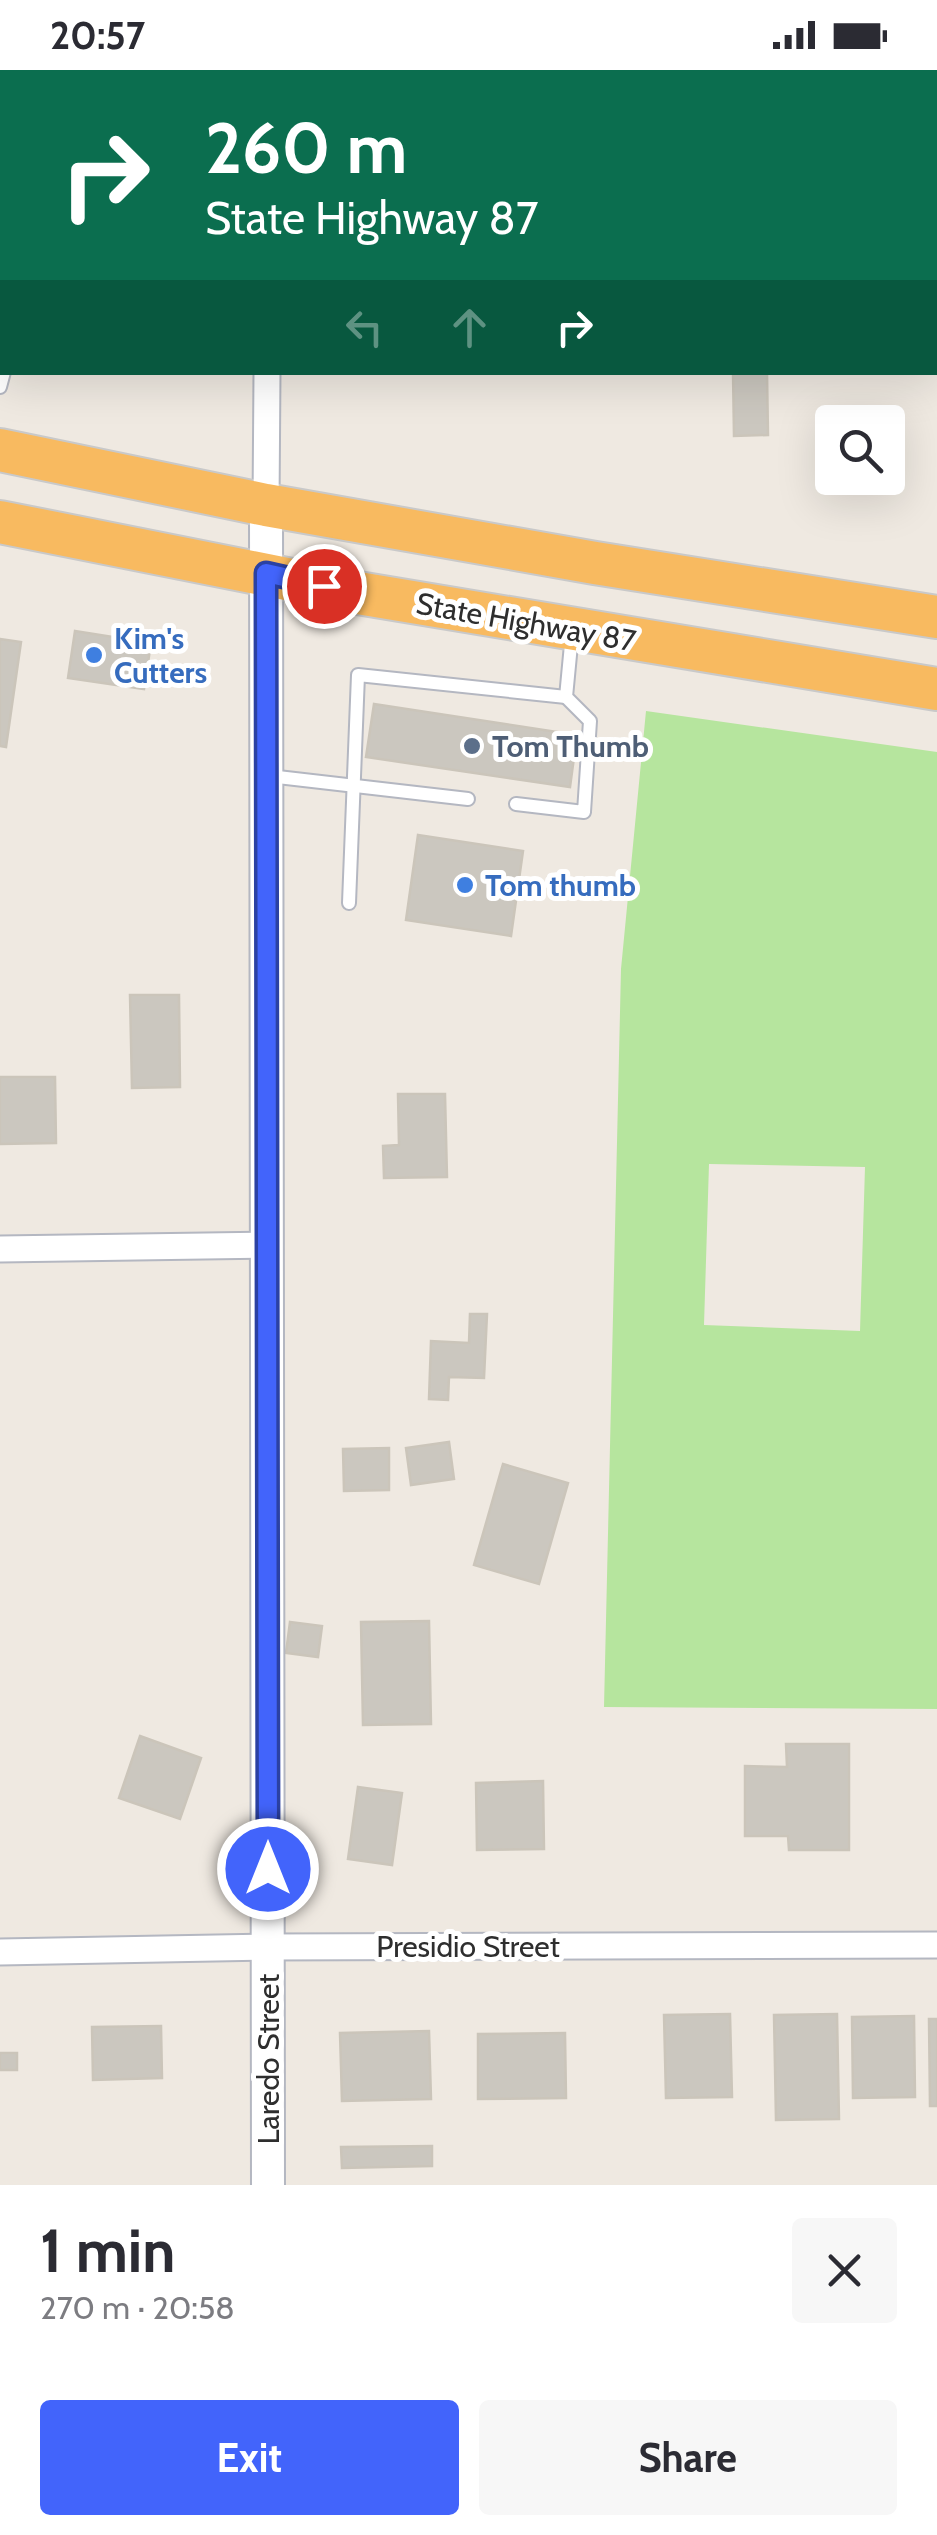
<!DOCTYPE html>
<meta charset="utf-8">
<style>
:root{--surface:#fff;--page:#f7f7f7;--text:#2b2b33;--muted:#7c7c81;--accent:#4264fb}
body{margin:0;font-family:Cabin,sans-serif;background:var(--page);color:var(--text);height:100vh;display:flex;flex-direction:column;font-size:38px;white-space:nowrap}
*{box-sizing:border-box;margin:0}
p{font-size:32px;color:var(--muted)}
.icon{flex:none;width:55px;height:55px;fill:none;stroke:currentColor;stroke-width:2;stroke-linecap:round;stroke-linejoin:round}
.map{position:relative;height:2115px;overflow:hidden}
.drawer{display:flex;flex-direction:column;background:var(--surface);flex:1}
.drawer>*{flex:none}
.banner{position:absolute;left:0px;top:0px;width:938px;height:305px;box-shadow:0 10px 40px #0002;background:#0b6e4f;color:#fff;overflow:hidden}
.tools{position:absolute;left:815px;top:335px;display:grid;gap:20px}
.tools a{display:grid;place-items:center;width:90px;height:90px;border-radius:10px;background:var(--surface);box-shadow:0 10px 40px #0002;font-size:50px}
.pin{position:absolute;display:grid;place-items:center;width:85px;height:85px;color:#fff;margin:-42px;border:5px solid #fff;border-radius:50%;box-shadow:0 2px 10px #0007}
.me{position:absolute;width:110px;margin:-55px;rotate:0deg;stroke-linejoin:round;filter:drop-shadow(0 0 8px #0008)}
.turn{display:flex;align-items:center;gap:35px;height:210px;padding:0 40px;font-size:45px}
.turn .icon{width:130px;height:130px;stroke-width:2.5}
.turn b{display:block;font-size:70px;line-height:85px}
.lanes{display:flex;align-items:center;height:95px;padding:0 40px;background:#0003;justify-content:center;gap:50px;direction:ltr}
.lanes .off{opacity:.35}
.round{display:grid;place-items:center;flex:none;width:105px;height:105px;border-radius:10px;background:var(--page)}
.overview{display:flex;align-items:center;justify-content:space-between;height:170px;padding:0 40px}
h1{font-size:60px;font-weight:700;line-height:75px}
.primary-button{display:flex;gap:20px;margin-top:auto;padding:20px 40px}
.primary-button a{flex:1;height:115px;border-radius:10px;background:var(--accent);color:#fff;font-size:40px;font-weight:700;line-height:115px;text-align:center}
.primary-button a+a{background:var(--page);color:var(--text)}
.status{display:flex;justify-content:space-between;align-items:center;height:70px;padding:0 50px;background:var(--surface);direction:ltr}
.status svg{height:28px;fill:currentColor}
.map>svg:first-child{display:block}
.green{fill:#b6e59e;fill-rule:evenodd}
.building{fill:#cbc7bf;stroke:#cbc5ba;stroke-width:2.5}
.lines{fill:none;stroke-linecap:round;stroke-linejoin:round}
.service-casing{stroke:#b4b7c1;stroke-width:16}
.minor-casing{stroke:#b4b7c1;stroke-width:29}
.tertiary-casing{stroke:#b4b7c1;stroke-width:36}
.trunk-casing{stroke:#c9c9c9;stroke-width:46}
.service{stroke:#fff;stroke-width:12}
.minor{stroke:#fff;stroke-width:25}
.tertiary{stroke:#fff;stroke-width:32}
.trunk{stroke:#f8ba60;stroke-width:42}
.route-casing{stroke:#2b41a3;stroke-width:25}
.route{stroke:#4264fb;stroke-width:18}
.shop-dot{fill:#3f7fe0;stroke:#fff;stroke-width:4}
.service-dot{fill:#5c6f8a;stroke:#fff;stroke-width:4}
.labels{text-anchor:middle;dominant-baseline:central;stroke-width:10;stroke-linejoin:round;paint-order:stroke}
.street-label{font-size:30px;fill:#2e2e2e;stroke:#fff}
.shop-label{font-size:30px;font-weight:bold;fill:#366cbe;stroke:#fff;text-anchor:start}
.service-label{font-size:30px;font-weight:bold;fill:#4e5e75;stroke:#fff;text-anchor:start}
</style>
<div class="status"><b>20:57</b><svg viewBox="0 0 49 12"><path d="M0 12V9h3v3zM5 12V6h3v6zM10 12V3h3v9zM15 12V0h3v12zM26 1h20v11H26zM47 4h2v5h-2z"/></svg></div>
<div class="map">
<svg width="937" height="2115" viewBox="0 0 937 2115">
<rect width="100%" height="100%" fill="#efe9e1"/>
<path class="green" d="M646,641L937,682V1639L604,1637L621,899ZM709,1094L865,1097L860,1261L704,1255Z"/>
<g class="building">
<path d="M445,0H674L445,2Z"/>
<path d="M733,302H767L768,365L734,366Z"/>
<path d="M75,561L151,573L144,619L68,608Z"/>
<path d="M0,569L21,572L6,677L0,676Z"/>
<path d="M374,634L577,665L570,717L366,687Z"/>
<path d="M418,765L523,781L511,866L406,850Z"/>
<path d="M130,925H179L180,1017L132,1018Z"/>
<path d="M0,1007H55L56,1073L0,1074Z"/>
<path d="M398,1024H445L447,1107L384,1108L383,1076L399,1075Z"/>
<path d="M470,1244H487L484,1308L449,1307L448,1330L429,1329L431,1271L469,1273Z"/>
<path d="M449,1372L454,1409L411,1415L406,1378Z"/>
<path d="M389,1378V1420L344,1421L343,1379Z"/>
<path d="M503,1394L568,1413L539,1514L474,1495Z"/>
<path d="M429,1551L431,1654L363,1655L361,1552Z"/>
<path d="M290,1552L322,1556L318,1587L286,1583Z"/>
<path d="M140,1666L201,1688L180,1749L119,1728Z"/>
<path d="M786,1674H849V1780H789L788,1766H745V1696L787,1697Z"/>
<path d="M543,1711L544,1779L477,1780L476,1713Z"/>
<path d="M358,1717L402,1723L392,1795L348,1789Z"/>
<path d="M730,1944L732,2027L666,2028L664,1945Z"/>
<path d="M837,1944L839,2049L776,2050L774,1945Z"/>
<path d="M914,1946L915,2027L853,2028L852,1947Z"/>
<path d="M929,1949H937V2036H930Z"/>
<path d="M161,1956L162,2008L93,2010L92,1957Z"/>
<path d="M429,1961L431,2029L342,2031L340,1963Z"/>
<path d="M565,1963L566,2028L478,2029V1964Z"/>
<rect x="0" y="1983" width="17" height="17"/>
<path d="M432,2076V2096L342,2098L341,2077Z"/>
</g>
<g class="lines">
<defs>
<g id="service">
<path d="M0,63H2"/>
<path d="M0,242L2,246"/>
<path d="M0,317L4,302"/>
<path d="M269,706L468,729"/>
<path d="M516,734L584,742L590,651L566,627L572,564"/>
<path d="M349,833L358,605L566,627"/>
</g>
<g id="minor">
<path d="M266,0V2"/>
<path d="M266,435L267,302"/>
<path d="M0,1179L268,1175"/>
<path d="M0,1882L268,1877L937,1875"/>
</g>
<path id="tertiary" d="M266,435L268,2115"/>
<g id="trunk">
<path d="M0,380L266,435L595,493L937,547"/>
<path d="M0,452L352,522L937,619"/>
</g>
</defs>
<use href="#service" class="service-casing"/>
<use href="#minor" class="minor-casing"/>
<use href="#tertiary" class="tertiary-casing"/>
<use href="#trunk" class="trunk-casing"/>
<use href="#service" class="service"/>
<use href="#minor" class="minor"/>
<use href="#tertiary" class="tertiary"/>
<use href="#trunk" class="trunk"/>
</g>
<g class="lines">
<defs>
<path id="route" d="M268,1799L266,503L324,516"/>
</defs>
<use href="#route" class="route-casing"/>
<use href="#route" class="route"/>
</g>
<g class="shop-dot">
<circle cx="94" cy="585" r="10"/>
<circle cx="465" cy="815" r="10"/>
</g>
<circle class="service-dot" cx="472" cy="676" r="10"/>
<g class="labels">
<g class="street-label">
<text transform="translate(526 552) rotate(10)">State Highway 87</text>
<text x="468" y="1876">Presidio Street</text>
<text transform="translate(268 1989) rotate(-90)">Laredo Street</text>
</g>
<g class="shop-label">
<text x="114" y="568">Kim's<tspan x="114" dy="34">Cutters</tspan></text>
<text x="485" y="815">Tom thumb</text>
</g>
<g class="service-label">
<text x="492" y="676">Tom Thumb</text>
</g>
</g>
</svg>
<div class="tools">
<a><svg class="icon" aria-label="search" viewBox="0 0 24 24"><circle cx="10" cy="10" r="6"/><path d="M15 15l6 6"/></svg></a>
</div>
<div class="pin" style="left:324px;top:516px;background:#d93025"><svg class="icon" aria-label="arrive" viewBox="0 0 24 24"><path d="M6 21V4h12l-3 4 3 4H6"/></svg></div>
<svg class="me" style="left:268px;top:1799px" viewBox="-20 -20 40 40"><circle r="17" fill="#4264fb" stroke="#fff" stroke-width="3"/><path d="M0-11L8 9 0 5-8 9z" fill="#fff"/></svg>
<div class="banner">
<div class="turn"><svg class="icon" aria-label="right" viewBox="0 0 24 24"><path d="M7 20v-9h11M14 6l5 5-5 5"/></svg><div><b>260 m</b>State Highway 87</div></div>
<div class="lanes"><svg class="icon off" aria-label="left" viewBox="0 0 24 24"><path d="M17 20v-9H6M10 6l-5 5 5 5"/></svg><svg class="icon off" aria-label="ahead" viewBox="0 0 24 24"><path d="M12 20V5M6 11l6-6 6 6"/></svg><svg class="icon" aria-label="right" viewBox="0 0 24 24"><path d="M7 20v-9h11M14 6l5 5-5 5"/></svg></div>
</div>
</div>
<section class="drawer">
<div class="overview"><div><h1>1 min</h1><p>270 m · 20:58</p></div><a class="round"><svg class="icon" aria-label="close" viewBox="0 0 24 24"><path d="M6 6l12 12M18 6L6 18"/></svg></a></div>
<div class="primary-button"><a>Exit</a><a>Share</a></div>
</section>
